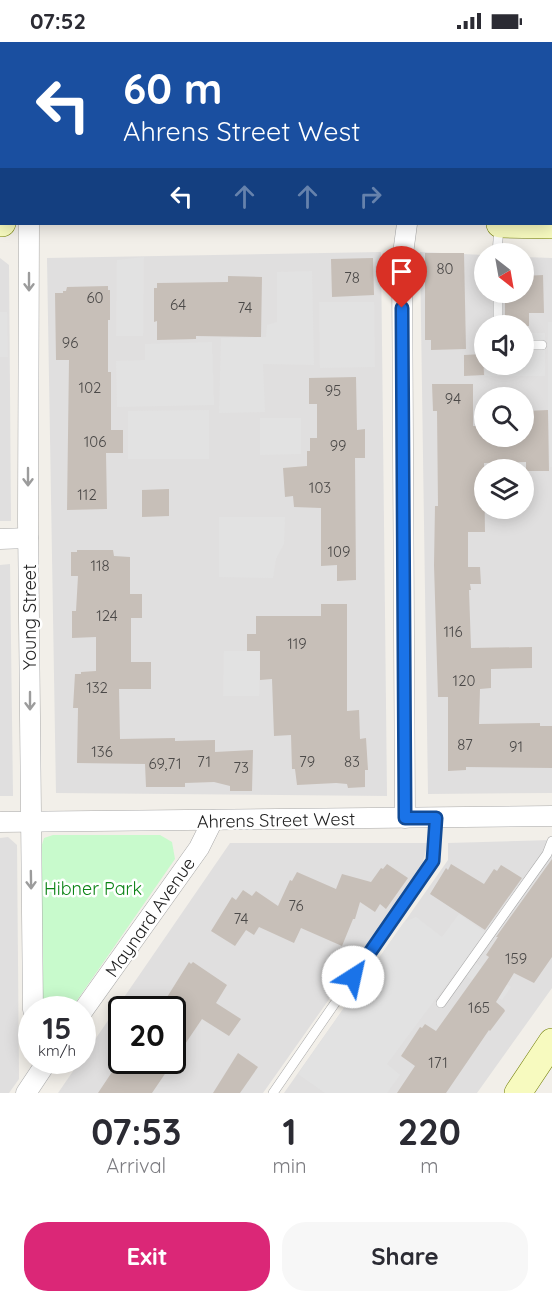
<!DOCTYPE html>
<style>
:root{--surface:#fff;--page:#f7f7f7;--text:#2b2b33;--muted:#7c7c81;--accent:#db2777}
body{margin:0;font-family:Quicksand,sans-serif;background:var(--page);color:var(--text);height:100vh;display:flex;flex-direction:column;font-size:22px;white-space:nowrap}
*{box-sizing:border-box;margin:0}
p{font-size:20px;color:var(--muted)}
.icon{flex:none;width:33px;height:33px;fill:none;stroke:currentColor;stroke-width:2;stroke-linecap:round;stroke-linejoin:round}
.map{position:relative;height:1051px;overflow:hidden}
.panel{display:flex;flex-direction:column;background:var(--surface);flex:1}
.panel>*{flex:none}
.guide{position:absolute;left:0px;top:0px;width:552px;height:183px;box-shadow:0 3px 15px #0003;background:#1a4fa0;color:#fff;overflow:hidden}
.needle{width:39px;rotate:149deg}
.controls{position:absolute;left:474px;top:201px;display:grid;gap:12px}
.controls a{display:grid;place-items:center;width:60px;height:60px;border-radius:50%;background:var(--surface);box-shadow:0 3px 15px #0003;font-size:30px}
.speed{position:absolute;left:18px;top:954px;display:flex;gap:12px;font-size:30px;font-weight:700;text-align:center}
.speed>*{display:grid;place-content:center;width:78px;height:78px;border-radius:50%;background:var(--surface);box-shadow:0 3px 15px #0003;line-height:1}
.speed small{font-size:15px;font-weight:400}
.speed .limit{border:3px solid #111;border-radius:9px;background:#fff;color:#111}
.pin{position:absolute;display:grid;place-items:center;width:51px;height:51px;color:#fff;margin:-62px -26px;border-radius:50% 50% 50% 0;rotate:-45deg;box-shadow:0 0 6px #0007}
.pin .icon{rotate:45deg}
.me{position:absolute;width:66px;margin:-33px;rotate:35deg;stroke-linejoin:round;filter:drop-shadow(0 0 4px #0008)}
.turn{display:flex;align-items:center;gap:21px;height:126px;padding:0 24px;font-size:27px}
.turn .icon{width:78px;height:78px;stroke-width:2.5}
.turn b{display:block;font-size:42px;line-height:51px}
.lanes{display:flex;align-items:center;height:57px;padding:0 24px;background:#0003;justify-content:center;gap:30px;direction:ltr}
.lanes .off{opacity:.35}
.eta{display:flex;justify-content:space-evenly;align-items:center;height:102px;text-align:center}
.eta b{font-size:36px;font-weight:700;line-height:42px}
.button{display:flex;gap:12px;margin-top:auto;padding:12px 24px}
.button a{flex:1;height:69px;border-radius:24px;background:var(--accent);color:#fff;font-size:24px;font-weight:700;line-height:69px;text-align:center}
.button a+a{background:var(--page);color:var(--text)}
.status{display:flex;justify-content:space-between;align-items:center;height:42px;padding:0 30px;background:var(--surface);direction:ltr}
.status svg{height:16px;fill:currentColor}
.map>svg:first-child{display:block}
.residential{fill:#e0dfdf;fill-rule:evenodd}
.education{fill:#ffffe5}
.park{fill:#c8facc}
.parking{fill:#e2e2e2}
.building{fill:#c7bfb8}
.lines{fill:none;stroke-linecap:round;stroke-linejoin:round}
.service-casing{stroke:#a9a9a9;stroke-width:10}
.minor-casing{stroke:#a9a9a9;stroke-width:21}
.secondary-casing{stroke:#707d05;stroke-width:28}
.service{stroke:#fff;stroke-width:9}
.minor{stroke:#fff;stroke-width:20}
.secondary{stroke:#f7fabf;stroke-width:27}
.oneway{stroke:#9c9c9c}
.route-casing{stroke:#114b97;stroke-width:15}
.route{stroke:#1a73e8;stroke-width:10}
.labels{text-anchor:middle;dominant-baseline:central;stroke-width:5;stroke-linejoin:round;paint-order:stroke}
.number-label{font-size:15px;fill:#4b4948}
.street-label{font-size:18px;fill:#222;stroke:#fff}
.park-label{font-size:18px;fill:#0c8416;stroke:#fff}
</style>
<div class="status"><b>07:52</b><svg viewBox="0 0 49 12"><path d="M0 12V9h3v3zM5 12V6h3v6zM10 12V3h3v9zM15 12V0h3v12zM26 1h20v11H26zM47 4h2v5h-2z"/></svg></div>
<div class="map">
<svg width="552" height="1051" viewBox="0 0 552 1051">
<rect width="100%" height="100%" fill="#f2efe9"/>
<g class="residential">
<path d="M381,210L387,754L56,751L47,216Z"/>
<path d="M420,210L484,213V250H524V215L552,216V751L428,752ZM484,284H524V322H484ZM484,356H524V394H484ZM484,428H524V466H484Z"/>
<path d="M0,216L9,223L11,479H0Z"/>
<path d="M10,522L13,754H0V523Z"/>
<path d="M8,795L17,803L19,1037L9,1051H0V796Z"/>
<path d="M552,798V946L477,1051H284L448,818V801Z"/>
<path d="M230,801H428L421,827L263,1051H58L80,1019L82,1018L83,1015ZM122,968H172V1018H122Z"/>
</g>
<path class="education" d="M53,0H392V1L54,2Z"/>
<path class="park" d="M53,793H160L172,800L175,817L71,967L42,968L41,806L44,796Z"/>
<g class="parking">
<path d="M144,215L143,294H116L117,218Z"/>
<path d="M312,229L314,323L263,322L265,370L219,371L221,296L266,295L267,283L277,280V230Z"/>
<path d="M319,260H374L375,325L320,326Z"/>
<path d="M0,270H7L8,315H0Z"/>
<path d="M548,280H552V425H550L548,368L549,429L497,427L496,395L524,394V369L548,368Z"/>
<path d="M524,291H545V334H485V323L524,322Z"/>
<path d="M212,300L214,363L117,365L116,319L145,318V302Z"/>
<path d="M209,368V417H128V369Z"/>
<path d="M260,376H301V412L260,413Z"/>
<path d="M219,475H285L284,502L276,517L273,536L219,535Z"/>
<path d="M224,609H260L259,654H223Z"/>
<path d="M459,872L485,890L467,915L511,945L502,958L457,928L387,1022L400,1033L387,1051H325L298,1032L404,880L416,875L442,895Z"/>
</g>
<g class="building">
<path d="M425,211H464L466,307L431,308V298H425Z"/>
<path d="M373,216L374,253L332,255L331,217Z"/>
<path d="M543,233L544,271H529V284H505V250H524V234Z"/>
<path d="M228,234L262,235L261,295L196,294V297L157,298V279L154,280V246H157V241L228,240Z"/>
<path d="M108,244V248H110V278H108V330H111V388H123V411H106L107,467L67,468L69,318H56L55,251H63V249H66L67,245Z"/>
<path d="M483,312L484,333L464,334V313Z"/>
<path d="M356,335L357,388L365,387V416H355L356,538L337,539V523L321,524V466L294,465L293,454L285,455L283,426L307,424V409H310V396H317V362H309V336Z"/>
<path d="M432,342H473V384H477V387H484V394H525V369L548,368L549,429H526V420L484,421L485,490H468V525H480L481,542H470L471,548H469L471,606L532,605V626L491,627V646L480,647L479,682L540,681V684H552V726L466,725V728L448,729V655H438L434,523L435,464H438L437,369H433Z"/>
<path d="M169,447V474L142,475V448Z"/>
<path d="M77,508H113L114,514L130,515V552H142V576H131V620H151V647H119L120,697L175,696V699L215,698V710L253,708L252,749H230V744L214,740L185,741V745H146L145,722L77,721L78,666H73L75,632H81V630L96,629V595L72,596V569H76L78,534H71V510H77Z"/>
<path d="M321,562H347V669L359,668L360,697L366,696L368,728H365V745L348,746L347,742L336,741L297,743L295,727H292L291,693L274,694L272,637L260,638V609H247V592H256V574H321Z"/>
<path d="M552,817V915L534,941L514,931L496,960L504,967L505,969L490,989L489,988L446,1051H397L415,1024L401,1014L420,985L422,986L425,982L436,989L489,915L486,913L498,895H496Z"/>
<path d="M387,822L408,836L386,867L380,862L375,870L360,860L355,877H353L342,904L301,886L294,901L259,885L254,893L246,888L235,904L211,889L232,855L236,858L243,848L252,854L256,849L278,864L290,838L292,839L297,830L336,847L342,832L371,840L381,826L383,827Z"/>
<path d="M451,822L484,842L494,827L497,829L501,823L522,836L485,888L430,852L446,826L448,828Z"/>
<path d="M189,920L191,922L193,920L227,943L216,961L241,977L229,994L202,977L152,1051H98L120,1018H172V968H159Z"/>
<path d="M238,1011L258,1025L240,1051H213Z"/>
</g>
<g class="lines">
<defs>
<g id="service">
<path d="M262,0V2"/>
<path d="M497,212L499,184"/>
<path d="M498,250V284"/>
<path d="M524,303H542"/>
<path d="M441,961L547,812L552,799"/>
<path d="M273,1051L433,819L436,776"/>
</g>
<g id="minor">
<path d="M27,0V2"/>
<path d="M408,0V2"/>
<path d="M29,182L28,479L33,968"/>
<path d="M0,497L28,496"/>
<path d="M405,776L402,219L407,182"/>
<path d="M0,780L552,774"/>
<path d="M82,970L199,806L213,778"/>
<path d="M26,1051L48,1018"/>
</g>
<g id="secondary">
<path d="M0,181H2"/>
<path d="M500,182L552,183"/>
<path d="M518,1051L552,1000"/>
</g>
</defs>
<use href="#service" class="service-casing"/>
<use href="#minor" class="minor-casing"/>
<use href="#secondary" class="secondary-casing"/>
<use href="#service" class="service"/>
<use href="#minor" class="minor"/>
<use href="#secondary" class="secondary"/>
</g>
<defs><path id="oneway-shaft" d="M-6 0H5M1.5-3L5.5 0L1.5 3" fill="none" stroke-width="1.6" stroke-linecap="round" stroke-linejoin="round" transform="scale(1.5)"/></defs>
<g class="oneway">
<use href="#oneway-shaft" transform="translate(29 240) rotate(90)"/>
<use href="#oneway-shaft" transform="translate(28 435) rotate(90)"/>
<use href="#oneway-shaft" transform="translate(30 659) rotate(90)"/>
<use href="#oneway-shaft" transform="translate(31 838) rotate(89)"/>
</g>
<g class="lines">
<defs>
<path id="route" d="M353,935L433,819L436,776H405L402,266"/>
</defs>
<use href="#route" class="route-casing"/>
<use href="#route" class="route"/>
</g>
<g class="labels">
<g class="number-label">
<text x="445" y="226">80</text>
<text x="352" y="235">78</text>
<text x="95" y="255">60</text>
<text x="178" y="262">64</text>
<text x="245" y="265">74</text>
<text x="70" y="300">96</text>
<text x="90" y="345">102</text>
<text x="333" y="348">95</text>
<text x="453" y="356">94</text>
<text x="95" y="399">106</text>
<text x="338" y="403">99</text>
<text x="320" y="445">103</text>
<text x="87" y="452">112</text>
<text x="339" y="509">109</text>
<text x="100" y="523">118</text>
<text x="107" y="573">124</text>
<text x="453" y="589">116</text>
<text x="297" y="601">119</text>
<text x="464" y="638">120</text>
<text x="97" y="645">132</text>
<text x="465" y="702">87</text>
<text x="516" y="704">91</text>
<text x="102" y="709">136</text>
<text x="204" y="719">71</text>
<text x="307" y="719">79</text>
<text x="352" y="719">83</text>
<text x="165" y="721">69,71</text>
<text x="241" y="725">73</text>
<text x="296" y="863">76</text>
<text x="241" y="876">74</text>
<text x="516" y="916">159</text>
<text x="479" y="965">165</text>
<text x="438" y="1020">171</text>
</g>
<g class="street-label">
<text transform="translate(29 575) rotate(-90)">Young Street</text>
<text transform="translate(276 778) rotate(-1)">Ahrens Street West</text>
<text transform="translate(150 875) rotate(-55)">Maynard Avenue</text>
</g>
<g class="park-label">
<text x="93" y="846">Hibner Park</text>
</g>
</g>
</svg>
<div class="controls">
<a><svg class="needle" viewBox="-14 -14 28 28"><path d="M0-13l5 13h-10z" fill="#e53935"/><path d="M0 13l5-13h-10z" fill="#7c7c81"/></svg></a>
<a><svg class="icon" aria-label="sound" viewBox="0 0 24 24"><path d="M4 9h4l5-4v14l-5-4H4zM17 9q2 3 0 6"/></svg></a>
<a><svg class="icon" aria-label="search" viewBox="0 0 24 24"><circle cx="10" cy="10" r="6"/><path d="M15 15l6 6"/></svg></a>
<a><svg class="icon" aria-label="layers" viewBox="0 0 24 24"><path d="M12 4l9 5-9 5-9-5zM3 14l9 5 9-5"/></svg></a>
</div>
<div class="speed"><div>15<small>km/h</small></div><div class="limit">20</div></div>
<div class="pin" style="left:402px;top:266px;background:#d93025"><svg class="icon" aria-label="arrive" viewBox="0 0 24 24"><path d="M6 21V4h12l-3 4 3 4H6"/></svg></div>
<svg class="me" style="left:353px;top:935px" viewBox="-20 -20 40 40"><circle r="19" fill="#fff"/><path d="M0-13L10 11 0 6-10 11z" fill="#1a73e8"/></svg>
<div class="guide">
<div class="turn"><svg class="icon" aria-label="left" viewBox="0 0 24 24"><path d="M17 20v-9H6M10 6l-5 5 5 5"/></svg><div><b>60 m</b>Ahrens Street West</div></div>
<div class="lanes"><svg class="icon" aria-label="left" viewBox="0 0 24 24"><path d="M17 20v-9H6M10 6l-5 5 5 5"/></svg><svg class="icon off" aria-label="ahead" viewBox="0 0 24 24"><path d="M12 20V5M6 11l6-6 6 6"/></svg><svg class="icon off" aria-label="ahead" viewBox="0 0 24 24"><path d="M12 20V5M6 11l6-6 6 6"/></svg><svg class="icon off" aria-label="right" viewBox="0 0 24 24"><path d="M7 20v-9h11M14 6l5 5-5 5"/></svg></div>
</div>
</div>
<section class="panel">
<div class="eta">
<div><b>07:53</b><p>Arrival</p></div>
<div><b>1</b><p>min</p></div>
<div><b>220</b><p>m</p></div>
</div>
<div class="button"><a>Exit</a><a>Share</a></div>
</section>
